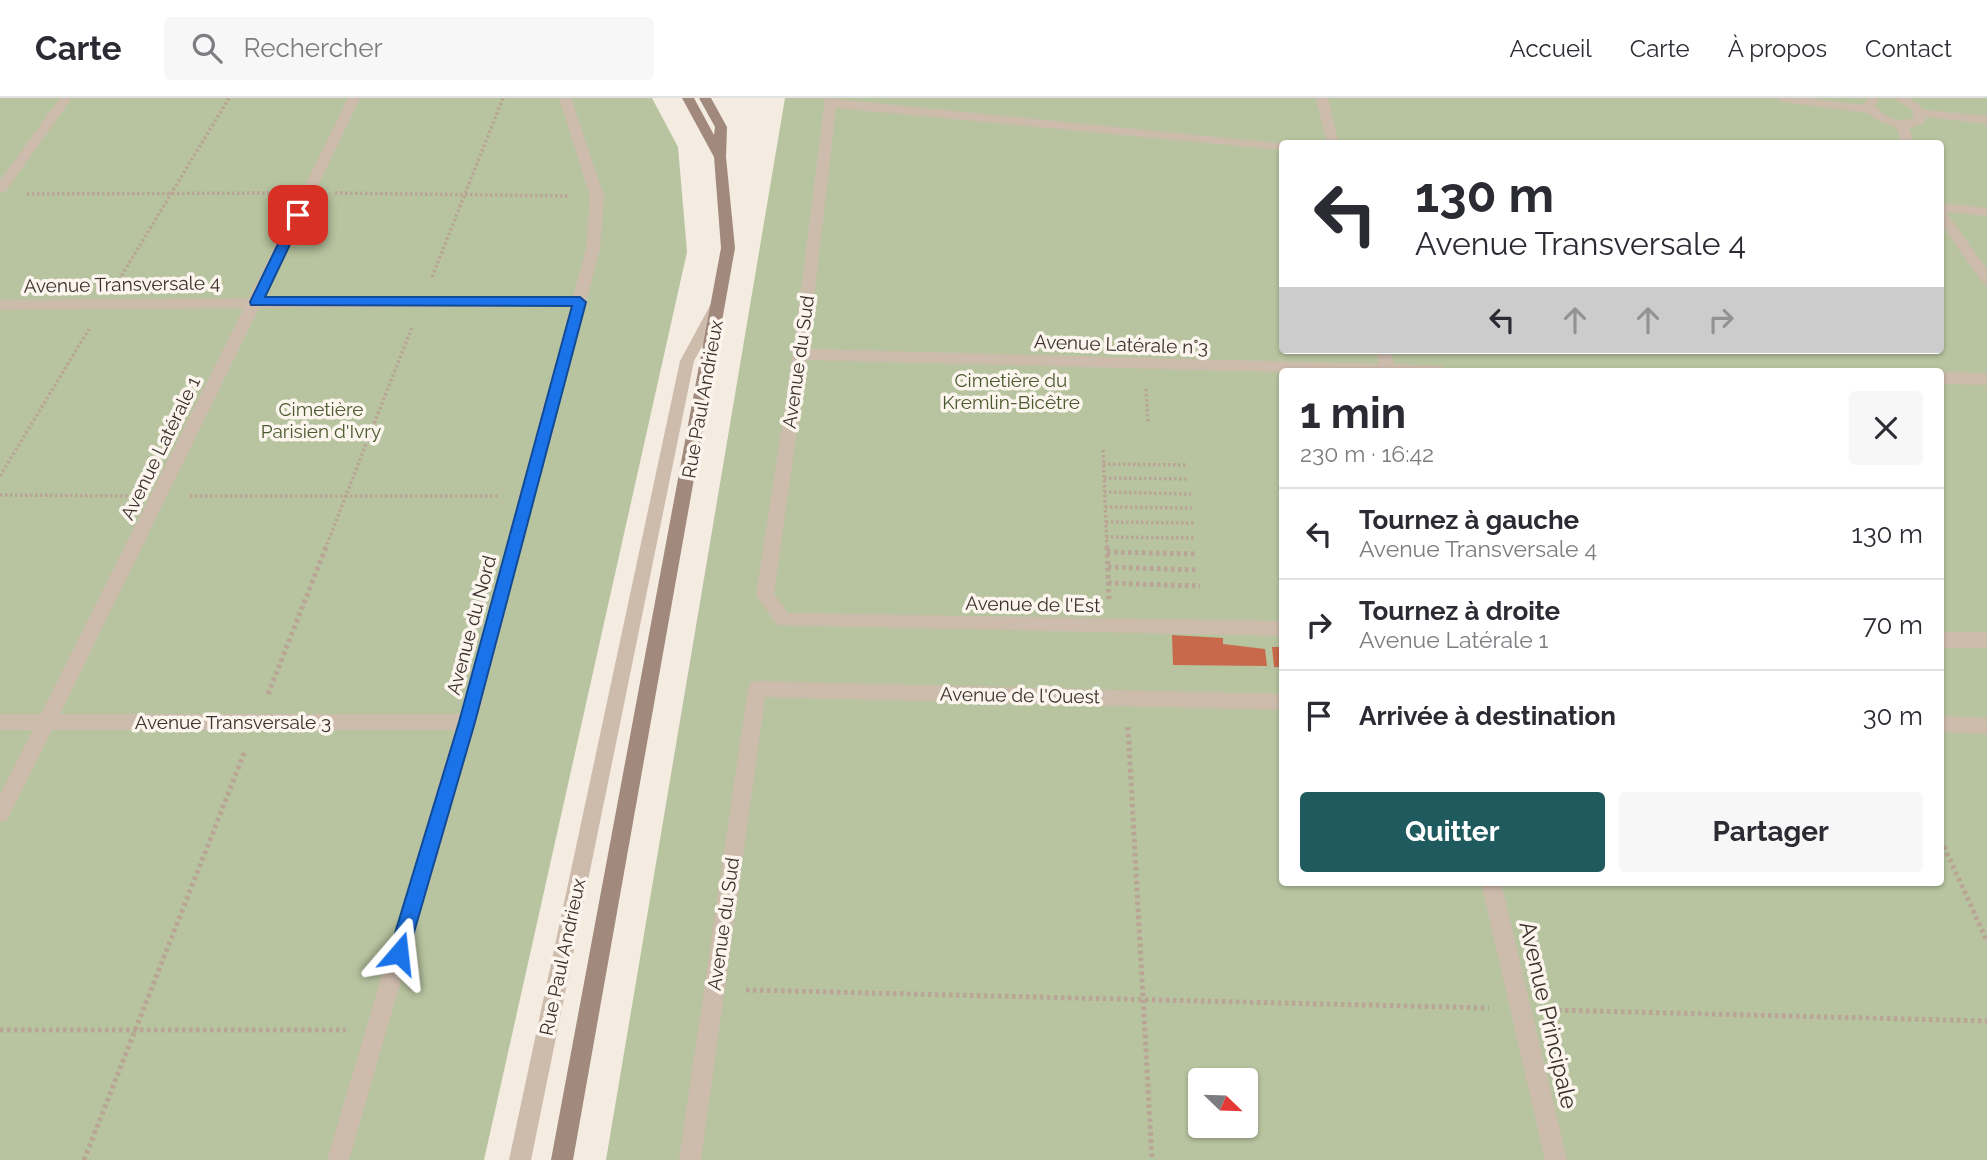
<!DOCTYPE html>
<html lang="fr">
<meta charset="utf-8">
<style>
:root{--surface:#fff;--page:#f7f7f7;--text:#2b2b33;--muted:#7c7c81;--line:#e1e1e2;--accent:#1f5a5e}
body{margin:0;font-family:Raleway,sans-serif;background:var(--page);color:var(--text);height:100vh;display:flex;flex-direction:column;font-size:26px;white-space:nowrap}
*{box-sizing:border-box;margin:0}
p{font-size:23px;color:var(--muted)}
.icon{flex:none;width:38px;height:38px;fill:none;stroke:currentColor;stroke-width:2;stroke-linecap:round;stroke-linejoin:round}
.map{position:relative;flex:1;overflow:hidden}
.side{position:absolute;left:1279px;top:270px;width:665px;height:518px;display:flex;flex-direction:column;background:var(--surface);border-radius:7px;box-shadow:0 2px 5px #0004}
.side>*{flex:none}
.banner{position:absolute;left:1279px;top:42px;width:665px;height:214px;border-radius:7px;box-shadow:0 2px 5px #0004;background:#fff;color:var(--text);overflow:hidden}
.needle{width:46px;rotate:113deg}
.fabs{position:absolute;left:1188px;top:970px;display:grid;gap:14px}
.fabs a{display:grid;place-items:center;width:70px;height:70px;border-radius:7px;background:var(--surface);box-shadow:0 2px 5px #0004;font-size:35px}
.pin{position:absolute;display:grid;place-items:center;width:60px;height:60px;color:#fff;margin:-30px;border-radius:14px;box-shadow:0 4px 10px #0006}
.me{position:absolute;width:77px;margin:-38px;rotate:17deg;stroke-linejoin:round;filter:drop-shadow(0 0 5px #0008)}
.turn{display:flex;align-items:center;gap:24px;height:147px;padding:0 21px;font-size:32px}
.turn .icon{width:91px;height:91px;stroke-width:2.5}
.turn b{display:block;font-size:49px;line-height:60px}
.lanes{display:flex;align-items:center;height:66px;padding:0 21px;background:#0003;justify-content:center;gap:35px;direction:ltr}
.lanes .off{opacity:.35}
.round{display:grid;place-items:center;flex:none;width:74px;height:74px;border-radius:7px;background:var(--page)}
.overview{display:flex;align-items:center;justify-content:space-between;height:119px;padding:0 21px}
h1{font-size:42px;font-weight:700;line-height:52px}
.button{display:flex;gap:14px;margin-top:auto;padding:14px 21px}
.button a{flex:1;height:80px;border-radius:7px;background:var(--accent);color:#fff;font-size:28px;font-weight:700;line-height:80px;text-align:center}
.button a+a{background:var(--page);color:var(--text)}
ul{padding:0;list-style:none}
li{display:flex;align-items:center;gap:21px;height:91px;padding:0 21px;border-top:2px solid var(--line)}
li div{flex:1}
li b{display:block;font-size:26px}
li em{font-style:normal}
header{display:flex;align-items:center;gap:42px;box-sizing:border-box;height:98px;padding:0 35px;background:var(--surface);border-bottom:2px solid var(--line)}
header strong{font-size:33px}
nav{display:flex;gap:38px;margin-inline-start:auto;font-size:24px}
.search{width:490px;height:63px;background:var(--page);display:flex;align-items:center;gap:18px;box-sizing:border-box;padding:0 24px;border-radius:7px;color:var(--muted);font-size:26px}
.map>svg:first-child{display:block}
.green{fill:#b8c4a0;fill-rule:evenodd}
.building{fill:#c8694b}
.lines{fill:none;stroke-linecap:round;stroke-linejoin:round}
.path-far1{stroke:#b9a596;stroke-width:3.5;stroke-dasharray:2.5 2.5;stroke-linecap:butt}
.path{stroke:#b9a596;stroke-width:5;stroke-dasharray:3.5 3.5;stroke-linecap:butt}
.service{fill:#cdbbac;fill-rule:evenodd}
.secondary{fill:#a18a7d;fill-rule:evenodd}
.route{fill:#1a73e8;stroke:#114b97;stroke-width:2}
.labels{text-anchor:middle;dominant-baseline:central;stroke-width:7;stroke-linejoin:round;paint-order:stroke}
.street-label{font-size:19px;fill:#3b302b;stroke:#fbf5ee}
.park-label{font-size:19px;fill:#4a5a2e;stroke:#fbf5ee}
.near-street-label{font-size:23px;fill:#3b302b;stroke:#fbf5ee}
</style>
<header>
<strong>Carte</strong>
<div class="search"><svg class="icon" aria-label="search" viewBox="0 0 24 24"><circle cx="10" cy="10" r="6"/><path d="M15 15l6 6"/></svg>Rechercher</div>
<nav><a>Accueil</a><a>Carte</a><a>À propos</a><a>Contact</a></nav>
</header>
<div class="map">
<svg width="1987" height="1062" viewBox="0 0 1987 1062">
<rect width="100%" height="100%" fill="#f4ebe1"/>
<g class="green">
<path d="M0,0H652L678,49L687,154L484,1062H0Z"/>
<path d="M785,0H1987V1062H606ZM1283,46H1941V252H1283ZM1283,273H1941V784H1283ZM1200,982H1246V1027H1200Z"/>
</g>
<g class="building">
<path d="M1172,537L1223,540V546L1265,551L1267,568L1173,567Z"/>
<path d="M1272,549H1283V569H1274Z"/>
</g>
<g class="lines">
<g class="path-far1">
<path d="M335,95L568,98"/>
<path d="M27,96L278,95"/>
<path d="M432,179L503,0"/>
<path d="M119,182L229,0"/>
<path d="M1146,291L1148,325"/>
<path d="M1103,352L1107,451"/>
<path d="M1103,366L1188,367"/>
<path d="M0,378L89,231"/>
<path d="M1104,380L1189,381"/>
<path d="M1104,394L1191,396"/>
<path d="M0,397L129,398"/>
<path d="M190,398H500"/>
<path d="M1105,409L1192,410"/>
<path d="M1106,424L1194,425"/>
<path d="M1106,439L1195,440"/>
<path d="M325,451L412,229"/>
</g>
<g class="path">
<path d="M1107,449L1109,502"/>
<path d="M1107,454L1197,456"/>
<path d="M1108,469L1199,472"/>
<path d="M1108,485L1200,488"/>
<path d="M268,596L326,449"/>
<path d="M1128,629L1152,1062"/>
<path d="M1941,742L1987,843"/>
<path d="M746,892L1489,910"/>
<path d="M1551,912L1987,923"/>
<path d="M0,932H346"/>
<path d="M84,1062L245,653"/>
</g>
<g class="service">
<path d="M60,0H72L5,94L0,95V82Z"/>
<path d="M348,0H360L264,200L573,198L586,151L590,98L559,0H571L604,98L600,151L476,624L349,1062H327L455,632H52L7,722L0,725V696L33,632H0V616H41L244,210L0,212V202L249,200ZM571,208L460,616H60L259,210Z"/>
<path d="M825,0L1288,46H1283V52L836,10L808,251L1379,266L1376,252H1390L1394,266L1441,268L1448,273L1283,274L807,262L774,496L788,515L1283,523V538L777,527L756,497L793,256Z"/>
<path d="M1316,0H1328L1339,46H1327Z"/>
<path d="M1776,0H1810L1863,7L1868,0H1880L1875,7C1885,20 1898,25 1914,20L1912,12L1894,0H1909L1925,12L1987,18V26L1927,19L1923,26L1909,30L1915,46H1902L1896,29L1880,24L1868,15L1782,4Z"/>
<path d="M1941,105L1987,110V118L1946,114L1987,171V186L1982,184L1941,126Z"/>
<path d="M718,201L725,206L694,263L531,1062H509L680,263L713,202Z"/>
<path d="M1941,274L1987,275V287L1941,286Z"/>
<rect x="1941" y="534" width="46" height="16"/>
<path d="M757,583L1283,596V612L765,599L701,1062H679L748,591L751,585Z"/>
<path d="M1941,618L1987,620V636L1941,634Z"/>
<path d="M1481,784H1501L1567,1062H1545Z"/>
</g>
<path class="secondary" d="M682,0H694L714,37L715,29L699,0H711L727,29L726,59L735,150L573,1062H551L721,150L714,59Z"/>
</g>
<path class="route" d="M298,113L304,117L265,199H580L586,204L475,624L408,855L405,862L399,864L392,862L389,855L459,624L572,208L251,207L250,204L292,117Z"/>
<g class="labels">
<g class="street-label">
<text transform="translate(122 186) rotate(-1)">Avenue Transversale 4</text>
<text transform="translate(1121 246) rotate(2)">Avenue Latérale n°3</text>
<text transform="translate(798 264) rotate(-82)">Avenue du Sud</text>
<text transform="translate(702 301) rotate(-80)">Rue Paul Andrieux</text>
<text transform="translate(160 350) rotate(-64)">Avenue Latérale 1</text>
<text transform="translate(1033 506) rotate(1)">Avenue de l'Est</text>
<text transform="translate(471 527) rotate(-75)">Avenue du Nord</text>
<text transform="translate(1020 597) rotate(1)">Avenue de l'Ouest</text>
<text x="233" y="624">Avenue Transversale 3</text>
<text transform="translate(723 826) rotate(-82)">Avenue du Sud</text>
<text transform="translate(562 859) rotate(-78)">Rue Paul Andrieux</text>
</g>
<g class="park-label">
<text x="1011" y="282">Cimetière du<tspan x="1011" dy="22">Kremlin-Bicêtre</tspan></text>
<text x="321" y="311">Cimetière<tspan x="321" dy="22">Parisien d'Ivry</tspan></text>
</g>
<g class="near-street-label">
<text transform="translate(1549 917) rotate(77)">Avenue Principale</text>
</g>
</g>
</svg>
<div class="fabs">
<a><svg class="needle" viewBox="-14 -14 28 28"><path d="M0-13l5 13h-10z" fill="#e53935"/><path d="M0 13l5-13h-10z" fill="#7c7c81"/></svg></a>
</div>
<div class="pin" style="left:298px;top:117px;background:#d93025"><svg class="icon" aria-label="arrive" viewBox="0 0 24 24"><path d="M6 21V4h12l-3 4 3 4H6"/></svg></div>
<svg class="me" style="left:399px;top:855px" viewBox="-20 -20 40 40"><path d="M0-17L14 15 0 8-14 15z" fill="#1a73e8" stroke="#fff" stroke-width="4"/></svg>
<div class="banner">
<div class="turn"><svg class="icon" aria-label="left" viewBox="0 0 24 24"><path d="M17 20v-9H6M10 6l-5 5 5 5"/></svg><div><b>130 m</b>Avenue Transversale 4</div></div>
<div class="lanes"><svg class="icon" aria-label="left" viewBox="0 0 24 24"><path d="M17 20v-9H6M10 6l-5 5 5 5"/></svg><svg class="icon off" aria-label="ahead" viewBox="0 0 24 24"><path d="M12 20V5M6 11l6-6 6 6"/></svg><svg class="icon off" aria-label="ahead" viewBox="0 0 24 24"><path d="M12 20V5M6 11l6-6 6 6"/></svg><svg class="icon off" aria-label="right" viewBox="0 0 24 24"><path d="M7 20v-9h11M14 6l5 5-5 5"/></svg></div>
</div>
<section class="side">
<div class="overview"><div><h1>1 min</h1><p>230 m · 16:42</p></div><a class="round"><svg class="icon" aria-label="close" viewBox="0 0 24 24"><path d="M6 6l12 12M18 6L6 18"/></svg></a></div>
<ul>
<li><svg class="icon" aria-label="left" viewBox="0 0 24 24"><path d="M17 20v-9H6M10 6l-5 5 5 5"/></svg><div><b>Tournez à gauche</b><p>Avenue Transversale 4</p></div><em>130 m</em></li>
<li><svg class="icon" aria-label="right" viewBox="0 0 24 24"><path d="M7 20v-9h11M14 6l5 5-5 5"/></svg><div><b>Tournez à droite</b><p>Avenue Latérale 1</p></div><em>70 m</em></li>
<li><svg class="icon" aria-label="arrive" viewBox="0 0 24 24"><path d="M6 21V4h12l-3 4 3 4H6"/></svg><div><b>Arrivée à destination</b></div><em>30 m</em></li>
</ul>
<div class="button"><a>Quitter</a><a>Partager</a></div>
</section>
</div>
